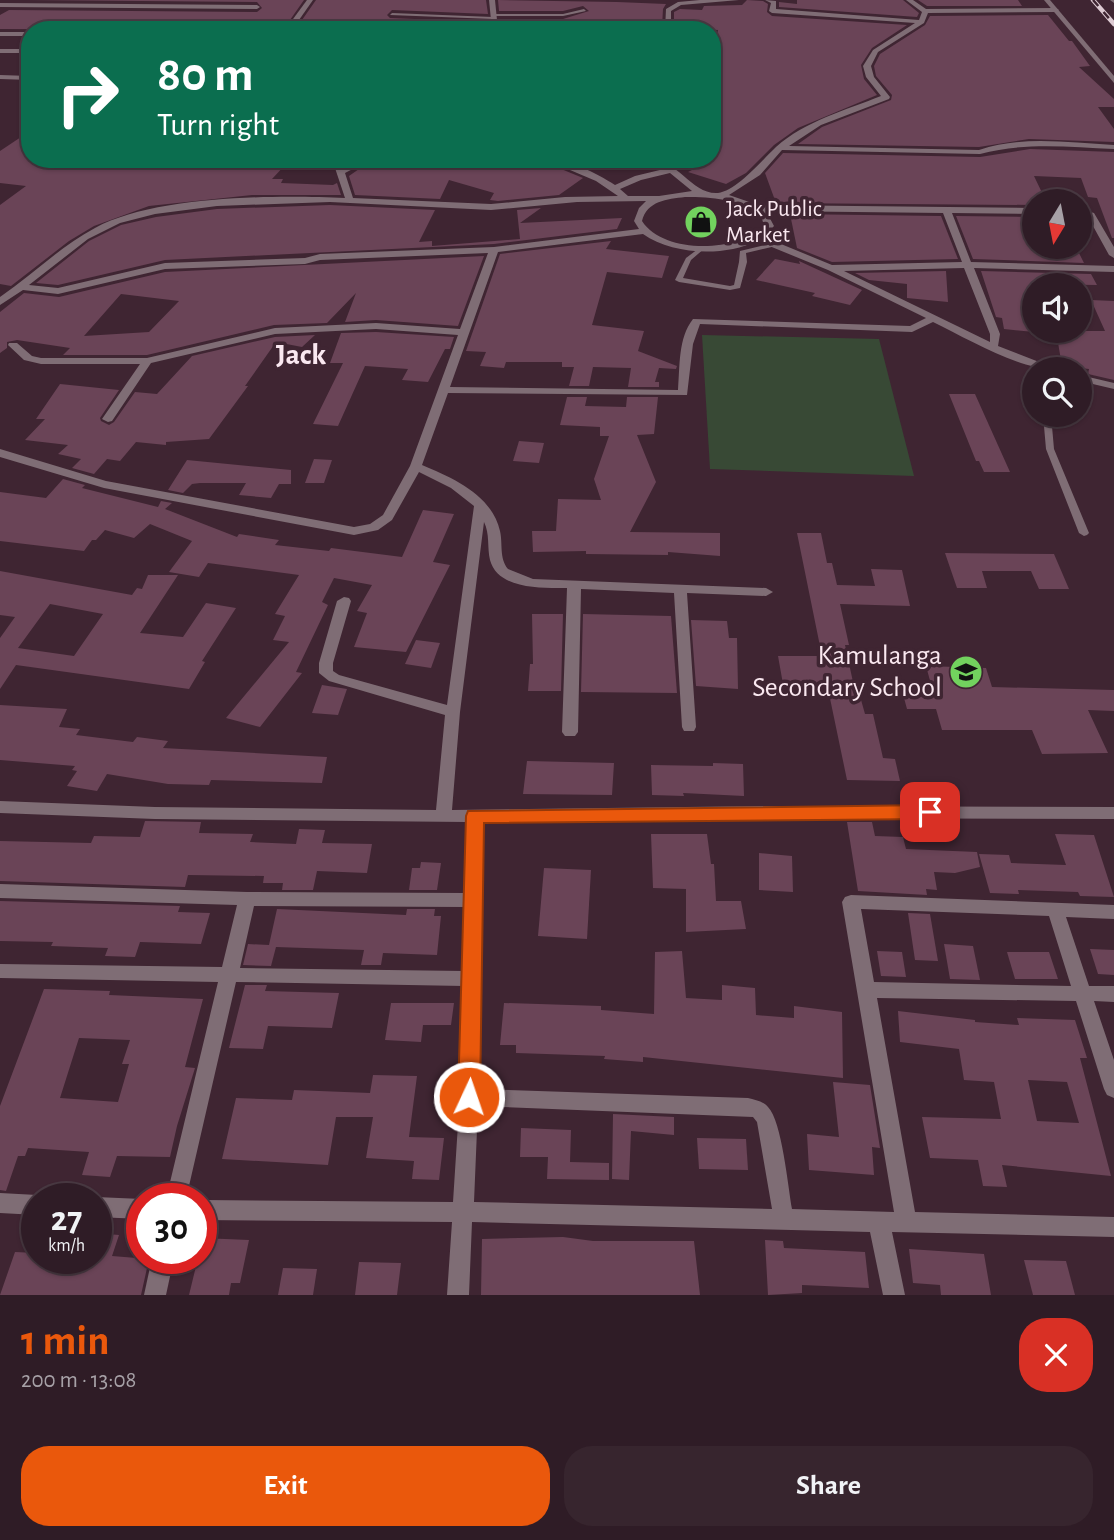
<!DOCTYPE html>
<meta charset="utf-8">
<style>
:root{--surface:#2f1c26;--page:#37252e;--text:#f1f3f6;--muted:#a7a1a7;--line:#4a3a43;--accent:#ea580c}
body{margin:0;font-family:"Alegreya Sans",sans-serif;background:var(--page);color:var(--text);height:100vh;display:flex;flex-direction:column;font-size:26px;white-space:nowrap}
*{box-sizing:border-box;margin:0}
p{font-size:23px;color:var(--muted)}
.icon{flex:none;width:38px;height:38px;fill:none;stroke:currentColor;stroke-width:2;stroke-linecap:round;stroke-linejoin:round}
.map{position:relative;height:1295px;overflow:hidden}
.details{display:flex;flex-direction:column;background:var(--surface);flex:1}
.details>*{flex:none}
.banner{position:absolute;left:21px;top:21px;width:700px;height:147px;border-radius:28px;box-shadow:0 2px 5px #0004,0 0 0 2px var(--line);background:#0b6e4f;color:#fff;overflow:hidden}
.needle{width:46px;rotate:190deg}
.controls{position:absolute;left:1022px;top:189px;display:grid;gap:14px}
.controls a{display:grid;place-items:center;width:70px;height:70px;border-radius:50%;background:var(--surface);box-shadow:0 2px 5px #0004,0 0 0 2px var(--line);font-size:35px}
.speed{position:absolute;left:21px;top:1183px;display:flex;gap:14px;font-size:35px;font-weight:700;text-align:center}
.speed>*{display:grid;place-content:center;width:91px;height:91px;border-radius:50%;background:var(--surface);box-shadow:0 2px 5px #0004,0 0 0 2px var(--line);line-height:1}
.speed small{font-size:18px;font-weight:400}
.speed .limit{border:10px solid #d22;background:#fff;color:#111}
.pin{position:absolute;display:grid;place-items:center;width:60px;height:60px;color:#fff;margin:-30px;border-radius:14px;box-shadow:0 4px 10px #0006}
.me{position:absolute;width:77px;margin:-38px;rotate:3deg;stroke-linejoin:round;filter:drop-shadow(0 0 5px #0008)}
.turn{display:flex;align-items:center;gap:24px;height:147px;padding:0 21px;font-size:32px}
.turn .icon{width:91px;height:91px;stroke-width:2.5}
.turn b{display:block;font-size:49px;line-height:60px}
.round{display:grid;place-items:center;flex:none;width:74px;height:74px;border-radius:28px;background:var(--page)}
.headline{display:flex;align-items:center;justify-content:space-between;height:119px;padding:0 21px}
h1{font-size:42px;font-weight:700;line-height:52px;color:var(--accent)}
.button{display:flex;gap:14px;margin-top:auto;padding:14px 21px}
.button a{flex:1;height:80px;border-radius:28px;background:var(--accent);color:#fff;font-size:28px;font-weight:700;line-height:80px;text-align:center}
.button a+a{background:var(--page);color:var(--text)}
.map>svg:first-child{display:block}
.green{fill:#384935}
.building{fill:#6a4457;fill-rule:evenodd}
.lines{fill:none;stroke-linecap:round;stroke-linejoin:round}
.service{fill:#7f6d75;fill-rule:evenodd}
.minor{fill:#7f6d75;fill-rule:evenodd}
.tertiary{fill:#7f6d75;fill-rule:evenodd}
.rail-casing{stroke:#ddcad2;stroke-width:4.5}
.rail{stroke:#3f2532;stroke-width:2.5;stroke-dasharray:8;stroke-linecap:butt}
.route{fill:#ea580c;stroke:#983908;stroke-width:2}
.labels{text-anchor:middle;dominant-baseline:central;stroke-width:7;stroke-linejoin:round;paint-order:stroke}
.far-poi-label{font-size:23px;fill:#fae8f0;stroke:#3f2532;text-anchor:start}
.poi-label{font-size:28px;fill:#fae8f0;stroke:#3f2532;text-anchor:end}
.far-district-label{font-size:30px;font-weight:bold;fill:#fae8f0;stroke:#3f2532}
</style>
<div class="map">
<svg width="1114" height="1295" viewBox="0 0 1114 1295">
<rect width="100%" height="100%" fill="#3f2532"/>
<path class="green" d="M702,335L879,339L914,476L710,469Z"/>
<g class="building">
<path d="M25,0H304L283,30L0,29V15L9,10L257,12L262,8L257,2Z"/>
<path d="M316,0H486L488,14L392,10L387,15L390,18L489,22L481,21L478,27L456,26L455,29L434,30H295Z"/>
<path d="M498,0L617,2L666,4L663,9L662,27L510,30V22H500V19H563L589,11L583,6L563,11H499Z"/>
<path d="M747,0L763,1L768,4L767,12L772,16L907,25L872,48L861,65L864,79L877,95L798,128L774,145L746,173L726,184L688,172L712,160V66L718,30L674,27V12L680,9L702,10L704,6L742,5Z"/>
<path d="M797,0H903L919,13L917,17L779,7V2L797,4Z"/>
<path d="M918,0H1018L1022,6H927Z"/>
<path d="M1048,15L1069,41H1072L1090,66L1079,67L1114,99V107H1098L1114,129V142L1029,139L979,147L798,144L822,127L891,100L892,95L876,76L874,66L880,54L925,25L930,16Z"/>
<path d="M30,131V159H248L247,161L286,164L272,179H283L281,183L333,185L337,183L341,195H252L149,206L94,226L69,241L11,286L0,284V205L26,186L0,183V151Z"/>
<path d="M1030,149L1114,152V238H1112L1097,198L1088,197L1081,178L1034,176L1046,201H1034V205L776,203L765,173L783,153L980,157Z"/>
<path d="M374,159H529L549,164L583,178L559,195L498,201L490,200L494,193L449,180L440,199L355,195L349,176L359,169L369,170L364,166Z"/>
<path d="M330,205L435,210L419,242L432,241V246L520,239L517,210L541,208L520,223L622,218L617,229L494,244L165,260L58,285L36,283L89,241L121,225L156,217L217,209Z"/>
<path d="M790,214L941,216L958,259L832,262L797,248Z"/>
<path d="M956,216L1034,217V247H1076L1084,263L973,259Z"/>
<path d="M611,241L606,249L669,256L662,278L607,272L592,325L644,331L638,351L677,366L676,369L659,368L655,382H659V387H628L631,368L593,367L589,386H569L574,367H562V362H506L504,368L480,366L486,352L466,351L500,254Z"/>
<path d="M484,256L458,326L376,320L345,322L356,293L327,323L274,325L147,355H63L70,348L17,340L7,342V348L0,353V312L24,293L59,297L165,272ZM121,294L179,301L149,332L84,336Z"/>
<path d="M775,259L800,264L799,261L862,290L850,305L812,296L815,293L756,280Z"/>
<path d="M946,271L948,302L907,298V284L869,280L855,273Z"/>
<path d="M981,271L1091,274L1097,285L1034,284V332L1004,329L1002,318L996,317Z"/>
<path d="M1091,300L1114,301V380L1088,374L1089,369L1062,366L1056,331H1105Z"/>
<path d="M376,332L454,337L450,349H445L428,382L402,380L408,369L365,366L338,426L313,424L343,363H330L341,333Z"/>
<path d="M315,335L302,347L276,342L245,386H248L209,439L166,442V445L136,442L120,461L107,459L94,474L72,468L81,459L58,454L68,445L25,440L45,419H36L60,384L119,390L100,418L101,421L109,425L114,422L135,392L157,394L192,356L275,337Z"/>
<path d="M949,394H975L1010,472H984L979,461H976Z"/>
<path d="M567,397H587L585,406L626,407L627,397H658L654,434L637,435L656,482L630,532L720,533V556L668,552V555L586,554V551L533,552L532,531H556L558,499L601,500L594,479L609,436H600V427L560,425Z"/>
<path d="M519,441L544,443L539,463L513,461Z"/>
<path d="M314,459L332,460L324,483H305Z"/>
<path d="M187,460L291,470V484H279L271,498L239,495L246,483H200L192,484L183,493L168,490Z"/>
<path d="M63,479L85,485L82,488L158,507L161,501L172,503L165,509L237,537L239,534L279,540L275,545L329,551L331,548L402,557L423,510L454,514L433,562L450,565L406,652L354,647L367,613L357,611L372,585L334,578L322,602L328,605L296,672L302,673L260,727L226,718L289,642L273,640L285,616L275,614L299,575L208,563L199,577L169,572L192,541L150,524L134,538L105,530L96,540H92L84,551L0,541V492L46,498Z"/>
<path d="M797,533H821L827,563H832L837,585L875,586L871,569L902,570L910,606L840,604L849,645H845L853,682H856L865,714H873L883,758L895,759L900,781L847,780L827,684H783L778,656H822Z"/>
<path d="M945,553L1054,554L1069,589H1039L1031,571H982L987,588H957Z"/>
<path d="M0,571L132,595L137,588L142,589L148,575H178L140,633L183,637L206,603L236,608L202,661L205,662L189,689L16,665L0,689V638L15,617L0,615ZM50,604L103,614L74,656L18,648Z"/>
<path d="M532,614H563L561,691H528L530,664H533Z"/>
<path d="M583,614L671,616L677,693L581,692Z"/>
<path d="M691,620L727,621L729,638H737L738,689L696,686Z"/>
<path d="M416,640L440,643L431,668L405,664Z"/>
<path d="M926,666L986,668L992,687L1114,690V711L1088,710L1108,753L1042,754L1032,730H942L936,709H907L901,687L932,688Z"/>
<path d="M322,685L347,689L338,715L312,713Z"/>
<path d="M0,705L67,709L59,727L80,729L76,735L133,742L137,737L168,741L163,748L327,757L322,783L211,780L209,785L168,784L107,774L97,791L67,786L77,771L72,770L75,766L0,760Z"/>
<path d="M527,761L614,763L612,795L523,794Z"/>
<path d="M713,763L743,764L744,796L683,793L684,796L652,795L651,765L713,766Z"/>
<path d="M145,821L201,822L199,833L253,834L250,842L296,844L299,829L325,830L322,843L372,844L367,873L317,871L313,890H282L283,883H263L264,876L188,875L185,887L0,881V841L91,843L94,836L140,837Z"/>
<path d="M847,822H872L875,836L903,837L906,849L977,852L980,867L955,873L934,872L937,890L926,889L927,895L858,891Z"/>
<path d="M651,834H707L711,864H714L716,901H741L746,929L686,932V889L653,888Z"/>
<path d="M1055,834L1094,835L1114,897L1080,896L1078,892L1018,890L1019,894L990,893L979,854L1009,855L1011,863L1066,865Z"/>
<path d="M759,853L792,856L793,892L759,890Z"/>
<path d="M421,862L441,863L437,890H409L412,868H420Z"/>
<path d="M544,868L591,870L587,939L538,936Z"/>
<path d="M0,901L180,906L178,912L210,913L201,944L140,942L135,957L105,956L108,948L51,946L53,942L0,941Z"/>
<path d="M277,909L406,915L407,909H435L434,916H441L437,955L383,953L381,965H361L364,950L276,947L271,966L243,965L248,944L269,945Z"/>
<path d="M908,913L930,914L938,961L915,960Z"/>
<path d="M944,944L973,946L980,980L950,979Z"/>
<path d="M1090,949L1114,950V975L1098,974Z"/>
<path d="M682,951L686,998L722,1000V985L755,988L756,1015L794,1018V1006L842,1012L843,1078L643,1057V1062L604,1059L605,1056L516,1053V1045H500L504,1003L601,1006V1010L654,1014L655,952Z"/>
<path d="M877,951L902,952L906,977L881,976Z"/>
<path d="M1007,952H1049L1058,979H1015Z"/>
<path d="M245,985H267L265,991L339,993L332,1028L268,1026L263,1049L229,1048Z"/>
<path d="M44,989L110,991L109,995L203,999L185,1067L195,1068L177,1126L170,1157L117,1156L110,1177L82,1175L89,1152L28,1148L25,1156H18L6,1191L0,1190V1106ZM79,1038L130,1040L122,1064H129L118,1102L60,1098Z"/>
<path d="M391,1003H454L451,1025H423L421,1042L385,1040Z"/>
<path d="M898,1011L975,1020V1022L1019,1025L1017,1018L1075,1020L1087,1058H1080L1111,1176L1002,1165L1007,1187L983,1186L978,1160L930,1158L922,1117L1001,1119L994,1082L964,1080L959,1049L900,1042ZM1028,1080L1067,1082L1079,1123L1037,1121Z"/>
<path d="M373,1075L417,1076L409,1137L444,1138L439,1180L412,1179L414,1161L366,1158L373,1117H336L328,1165L222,1159L236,1098L292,1100L294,1090L370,1093Z"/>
<path d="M833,1082L870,1085L880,1148L872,1147L874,1175L809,1170L807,1134L839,1137Z"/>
<path d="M613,1114L674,1117V1135L631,1131L629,1180L612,1179Z"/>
<path d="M521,1128L571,1130L570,1162L609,1163V1180L547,1179L548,1157H520Z"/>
<path d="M697,1138L746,1139L748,1170L699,1169Z"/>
<path d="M96,1233L119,1235L112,1256L149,1259L141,1295H0L15,1252L37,1253V1258H96Z"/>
<path d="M563,1237L593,1241H694L700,1295H481L482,1239Z"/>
<path d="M201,1238L249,1240L240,1283H231L229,1295H189L198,1258H201Z"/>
<path d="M765,1240L783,1241L784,1248L865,1252L869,1288L802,1285V1293L768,1295Z"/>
<path d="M909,1249L984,1254L991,1295H941L940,1285L913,1283Z"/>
<path d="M1024,1260L1066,1261L1075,1295H1033Z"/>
<path d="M359,1262L401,1263L397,1295H355Z"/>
<path d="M283,1268L317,1269L313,1295H278Z"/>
</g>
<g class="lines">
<g class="service">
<path d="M584,9L586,11L563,16H493L491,15L493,14H563Z"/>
<path d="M392,13L493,17L495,18L493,19L390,15Z"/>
<path d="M774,243L776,244V246L746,253L747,262L740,288L730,290L679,282L675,280L686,258L702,246L705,248L691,260L683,278L730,286L734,285L739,262L740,251Z"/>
<path d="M1043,415H1051L1054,449L1089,533L1087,535L1084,536L1079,533L1046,449Z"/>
</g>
<g class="minor">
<path d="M307,0H313L292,30H285Z"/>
<path d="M489,0H495L498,30H492Z"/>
<path d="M700,0H739L681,5L671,11V30H665L666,9L678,2Z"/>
<path d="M765,0L776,1V9L919,20L922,12L906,0H913L926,9L1056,8L1059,10L1056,12L928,13L924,23L878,52L871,66L874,77L890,97L889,99L821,125L789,146L979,150C1023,135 1069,143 1114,145V149C1069,147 1024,142 980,154L782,150L760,175L729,195L758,205L1034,208V214L952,213L971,262L1114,266V272L974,268L1000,334L998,346L1052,367L1053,369C1018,369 966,338 933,322L912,332L700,324L693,344L687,395L448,393L422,465C453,478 492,495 500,531C503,544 499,558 508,569L533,579L766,588L773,592L766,596L687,593L696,727L694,731H684L682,727L674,593L581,589L578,732L575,736H565L562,732L567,588C543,588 498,590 490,560C487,547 490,534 484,522L460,712L452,810L767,806L1114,807V819L767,818L483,822L479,1089L748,1098C755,1100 763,1101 768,1107C782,1121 788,1187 792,1209L894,1212L842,902L845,897L851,895L1114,905V919L1066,917L1089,986H1114V1002L1094,1001L1114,1060V1098L1107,1095L1104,1089L1076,1001L877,998L915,1212L1114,1217V1237L892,1232L905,1295H883L870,1232L472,1222L469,1295H447L452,1222L201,1220V1200L453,1202L463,1046L464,986L236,982L186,1199H166L218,982L0,978V964L222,967L237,905L0,898V884L247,892L466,893L467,822L155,819L0,813V801L155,807L436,810L445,715L329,681L319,673V663L337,601L344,597L349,598L351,601L333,663V671L339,675L447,705L474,506L451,488L419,472L392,520L378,530L354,535L104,488L0,457V449L106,481L354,527L370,524L383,515L410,466L458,335L376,329L275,334L151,363L112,421L108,422L102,419L140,364H41L24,360L8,345L9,343H17L32,356L41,358H147L275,328L376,323L460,329L488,253L320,260L305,264L165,269L58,294L23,290L0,305V297C32,275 61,246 95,228C156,195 276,195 345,198L332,159H340L343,167L361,159H372L345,173L353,198L491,204L565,197L618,196L596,181L544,159C568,159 595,172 615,185L635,176L664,169L649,159C678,159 692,195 718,193C737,191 763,159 776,147C805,121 846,110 881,96L866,77L863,66L873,50L915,23L772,13L769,11L771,3ZM670,173L692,191L659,196H628L620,189L641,180ZM685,197C713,197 738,199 761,215L764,226C739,252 664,255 642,221C647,201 667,199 685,197ZM646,201L639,208L634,221L639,229L494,247L320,254L305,258L165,263L58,288L29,285L88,239L120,223L155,214L217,206L330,202L491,210L577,202ZM766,211L943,213L962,262L832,265L764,237L774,226ZM643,234C673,255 724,257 757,241L828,270L926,318L910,326L693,319C678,338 680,366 678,390L450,387L498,252ZM964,268L990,334V342L844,271ZM254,906L465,907L464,971L240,968ZM861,909L1049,916L1071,986L874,982ZM478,1106L753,1117L757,1122L772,1209L474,1202Z"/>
<path d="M1110,0H1114V3Z"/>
<path d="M0,3L257,5L260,7L257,9L0,7Z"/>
<rect x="0" y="32" width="30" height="4"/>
<rect x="0" y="49" width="30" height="4"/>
<path d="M0,75L30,76V80L0,79Z"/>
<path d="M1080,209L1094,213L1114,247V258L1109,255L1088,217L1080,215Z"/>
<path d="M1080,375L1114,383V389L1080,381Z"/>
<path d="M0,1193L37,1195L45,1199H37V1215L0,1213Z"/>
<path d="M96,1197L142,1199V1219L96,1217V1199H92Z"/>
<path d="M152,1258H174L166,1295H144Z"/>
</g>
<path class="tertiary" d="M1044,0H1050L1114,76V83Z"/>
<defs>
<path id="rail" d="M1093,0L1114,24"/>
</defs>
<use href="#rail" class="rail-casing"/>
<use href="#rail" class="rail"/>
</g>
<path class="route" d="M930,805L937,807L940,812L937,817L930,819L484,823L480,1097L477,1104L469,1107L461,1104L458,1097L466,816L468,811Z"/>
<defs>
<symbol id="shop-disc" viewBox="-11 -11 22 22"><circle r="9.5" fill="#72d25e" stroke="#3f2532"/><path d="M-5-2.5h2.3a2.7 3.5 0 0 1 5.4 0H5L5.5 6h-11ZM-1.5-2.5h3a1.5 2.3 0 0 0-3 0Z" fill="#111"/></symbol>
<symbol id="school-disc" viewBox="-11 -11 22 22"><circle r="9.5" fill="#72d25e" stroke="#3f2532"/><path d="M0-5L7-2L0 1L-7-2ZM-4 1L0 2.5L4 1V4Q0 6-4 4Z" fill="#111"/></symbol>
</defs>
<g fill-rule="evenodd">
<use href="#shop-disc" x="682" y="203" width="38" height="38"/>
<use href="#school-disc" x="947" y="653" width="38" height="38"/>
</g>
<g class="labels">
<g class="far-poi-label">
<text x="726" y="209">Jack Public<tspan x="726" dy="26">Market</tspan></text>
</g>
<g class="poi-label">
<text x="942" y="656">Kamulanga<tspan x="942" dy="32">Secondary School</tspan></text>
</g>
<g class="far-district-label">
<text x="301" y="355">Jack</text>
</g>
</g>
</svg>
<div class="controls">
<a><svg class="needle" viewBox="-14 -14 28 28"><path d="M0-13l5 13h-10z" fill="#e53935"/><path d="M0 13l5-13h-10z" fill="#a7a1a7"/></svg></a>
<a><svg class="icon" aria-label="sound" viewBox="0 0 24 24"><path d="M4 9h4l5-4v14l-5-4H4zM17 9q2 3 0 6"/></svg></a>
<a><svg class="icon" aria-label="search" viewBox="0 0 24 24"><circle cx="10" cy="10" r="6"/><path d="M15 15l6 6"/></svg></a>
</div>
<div class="speed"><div>27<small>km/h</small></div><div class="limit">30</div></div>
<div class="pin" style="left:930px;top:812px;background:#d93025"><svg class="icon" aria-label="arrive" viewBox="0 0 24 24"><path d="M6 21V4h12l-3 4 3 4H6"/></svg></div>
<svg class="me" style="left:469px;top:1097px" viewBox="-20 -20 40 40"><circle r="17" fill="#ea580c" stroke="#fff" stroke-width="3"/><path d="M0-11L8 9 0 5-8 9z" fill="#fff"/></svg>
<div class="banner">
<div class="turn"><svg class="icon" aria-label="right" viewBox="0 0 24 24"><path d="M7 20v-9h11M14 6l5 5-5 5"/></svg><div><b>80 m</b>Turn right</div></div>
</div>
</div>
<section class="details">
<div class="headline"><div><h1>1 min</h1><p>200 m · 13:08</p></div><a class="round" style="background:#d93025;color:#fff"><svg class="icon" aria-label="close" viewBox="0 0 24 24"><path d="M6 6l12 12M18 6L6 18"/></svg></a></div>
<div class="button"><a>Exit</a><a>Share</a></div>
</section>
